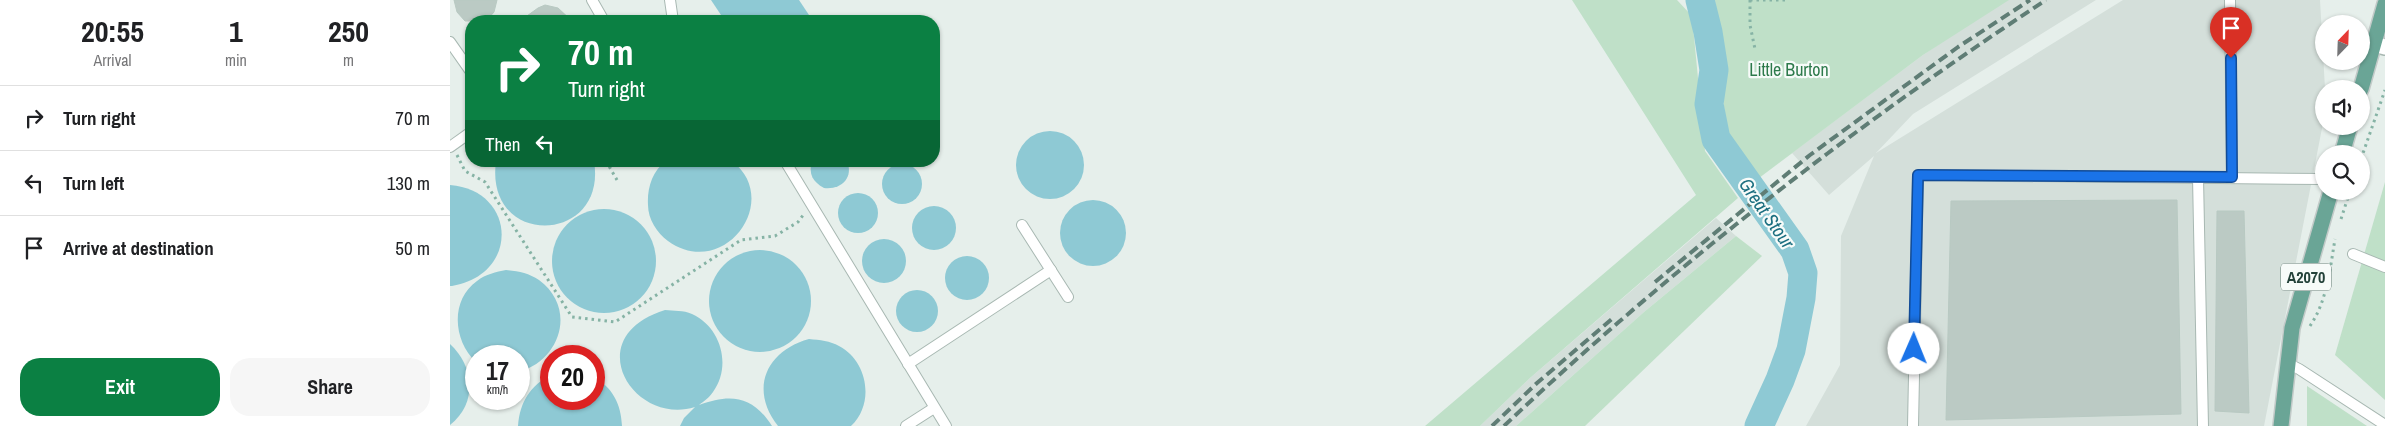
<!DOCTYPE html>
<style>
:root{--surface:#fff;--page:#f6f6f6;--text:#202124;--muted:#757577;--line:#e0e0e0;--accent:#0b8043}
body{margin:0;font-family:"Archivo Narrow",sans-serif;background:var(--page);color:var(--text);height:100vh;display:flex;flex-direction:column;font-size:19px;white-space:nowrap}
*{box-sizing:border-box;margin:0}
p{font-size:16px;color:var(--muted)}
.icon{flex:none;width:28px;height:28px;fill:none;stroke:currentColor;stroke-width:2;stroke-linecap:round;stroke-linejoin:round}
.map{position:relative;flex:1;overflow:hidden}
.drawer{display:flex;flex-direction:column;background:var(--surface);width:450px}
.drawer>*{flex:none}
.guide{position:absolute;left:15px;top:15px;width:475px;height:152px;border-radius:20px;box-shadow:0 1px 4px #0004;background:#0b8043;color:#fff;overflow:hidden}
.needle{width:32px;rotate:23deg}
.controls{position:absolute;left:1865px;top:15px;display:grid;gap:10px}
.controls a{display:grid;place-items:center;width:55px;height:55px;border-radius:50%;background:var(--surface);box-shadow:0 1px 4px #0004;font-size:25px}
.speed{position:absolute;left:15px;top:345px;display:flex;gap:10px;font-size:25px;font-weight:700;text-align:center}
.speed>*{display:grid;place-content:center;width:65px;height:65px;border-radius:50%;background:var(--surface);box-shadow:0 1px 4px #0004;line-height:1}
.speed small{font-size:12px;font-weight:400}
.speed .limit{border:8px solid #d22;background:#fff;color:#111}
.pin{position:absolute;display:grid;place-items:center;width:42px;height:42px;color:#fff;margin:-51px -21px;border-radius:50% 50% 50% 0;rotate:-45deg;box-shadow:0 0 5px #0007}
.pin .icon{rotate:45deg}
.me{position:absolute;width:55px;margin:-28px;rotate:1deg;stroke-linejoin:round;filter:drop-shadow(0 0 4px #0008)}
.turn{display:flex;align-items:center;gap:18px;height:105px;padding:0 20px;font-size:22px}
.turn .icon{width:65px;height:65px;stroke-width:2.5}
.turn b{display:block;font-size:35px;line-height:42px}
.then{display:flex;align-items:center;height:48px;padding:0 20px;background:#0003;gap:10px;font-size:19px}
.eta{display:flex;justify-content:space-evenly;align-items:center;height:85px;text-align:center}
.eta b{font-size:30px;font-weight:700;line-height:35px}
.cta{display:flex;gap:10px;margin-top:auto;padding:10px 20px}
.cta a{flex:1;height:58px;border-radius:20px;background:var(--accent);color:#fff;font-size:20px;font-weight:700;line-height:58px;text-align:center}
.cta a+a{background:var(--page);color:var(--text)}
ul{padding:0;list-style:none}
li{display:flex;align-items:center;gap:15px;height:65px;padding:0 20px;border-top:1px solid var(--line)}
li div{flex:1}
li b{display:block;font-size:19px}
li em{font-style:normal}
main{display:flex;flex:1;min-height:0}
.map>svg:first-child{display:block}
.built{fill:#d4dfda}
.green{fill:#bfe0c8}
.water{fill:#8ec9d4}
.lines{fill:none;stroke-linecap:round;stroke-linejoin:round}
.river{stroke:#8ec9d4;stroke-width:29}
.building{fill:#bbcac4;stroke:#b8c9c2}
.service-casing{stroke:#a8b8b2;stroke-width:12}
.minor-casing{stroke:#a8b8b2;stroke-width:18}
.primary-casing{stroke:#c2cac8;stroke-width:18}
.path{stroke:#86b3a5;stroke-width:3;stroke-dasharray:2.5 4;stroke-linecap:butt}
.service{stroke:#fff;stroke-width:10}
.minor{stroke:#fff;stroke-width:15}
.primary{stroke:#6aa596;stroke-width:15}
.rail{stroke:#5f7d75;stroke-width:4;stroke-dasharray:10 5;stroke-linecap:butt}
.route-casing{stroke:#114b97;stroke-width:12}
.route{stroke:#1a73e8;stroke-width:9}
.labels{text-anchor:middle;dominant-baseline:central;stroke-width:4.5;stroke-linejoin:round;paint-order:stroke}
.shield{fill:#f7fbf9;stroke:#637a73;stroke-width:1}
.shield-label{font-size:16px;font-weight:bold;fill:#24423a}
.park-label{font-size:18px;fill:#2d7a4b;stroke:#f7fbf9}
.water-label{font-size:19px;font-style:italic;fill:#1c6f80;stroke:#f7fbf9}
</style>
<main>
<section class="drawer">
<div class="eta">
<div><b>20:55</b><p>Arrival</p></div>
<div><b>1</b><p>min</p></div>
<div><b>250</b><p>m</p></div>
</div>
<ul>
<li><svg class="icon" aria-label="right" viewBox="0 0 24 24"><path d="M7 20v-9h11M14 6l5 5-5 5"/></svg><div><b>Turn right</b></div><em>70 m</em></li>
<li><svg class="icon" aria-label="left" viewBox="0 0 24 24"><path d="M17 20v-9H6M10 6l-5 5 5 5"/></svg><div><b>Turn left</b></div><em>130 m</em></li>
<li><svg class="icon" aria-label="arrive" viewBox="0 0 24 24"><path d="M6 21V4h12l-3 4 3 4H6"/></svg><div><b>Arrive at destination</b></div><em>50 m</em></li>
</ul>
<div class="cta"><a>Exit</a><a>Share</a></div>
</section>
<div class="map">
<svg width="1935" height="426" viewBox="0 0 1935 426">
<rect width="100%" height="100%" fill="#e6efeb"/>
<g class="built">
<path d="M1553,0H1646L1463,114L1426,153L1673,0H1870L1875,89L1874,118L1814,426H1356L1390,365L1391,236L1424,156L1379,195L1342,153L1473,55Z"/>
<path d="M1266,218L1286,236L1194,312L1066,426H1030L1080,378Z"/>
</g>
<g class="green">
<path d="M1122,0H1227L1242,16L1255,151L1288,198L1080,378L1030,426H975L1246,195Z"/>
<path d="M1265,0H1559L1473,55L1309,178L1278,138L1271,84Z"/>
<path d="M1935,182V400L1885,355Z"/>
<path d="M1286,236L1312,256L1135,426H1066L1194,312Z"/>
<path d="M1857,386L1917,426H1857Z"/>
</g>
<g class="water">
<path d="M261,0H349L363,21H275Z"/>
<circle cx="600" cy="165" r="34"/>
<path d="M46,161H144C158,245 34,249 46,161Z"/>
<path d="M216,161H282C333,200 274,281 218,241C207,233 198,219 198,205C197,189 202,171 216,161Z"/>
<path d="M362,161H397C404,178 391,190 374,188C363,182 358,174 362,161Z"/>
<circle cx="452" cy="184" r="20"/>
<path d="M0,185C66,190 71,274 2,286H0Z"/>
<circle cx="408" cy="213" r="20"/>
<circle cx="643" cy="233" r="33"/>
<circle cx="484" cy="228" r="22"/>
<circle cx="154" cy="261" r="52"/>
<circle cx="434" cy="261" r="22"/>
<circle cx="310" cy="301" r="51"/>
<circle cx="517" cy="278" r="22"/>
<path d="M56,270C68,271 79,273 89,280C127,308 111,360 69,372V356H26V362C3,341 0,300 27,281C36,274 46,272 56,270Z"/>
<circle cx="467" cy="311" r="21"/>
<path d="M215,310C224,311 233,310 242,314C271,327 282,366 263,392C259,398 254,401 249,405C281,393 303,396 322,426H230L234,418L245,407C183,426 128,337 215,310Z"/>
<path d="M359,339C370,340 380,341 389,346C418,361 425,404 401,426H328C299,389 316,351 359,339Z"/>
<path d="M0,344C24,366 28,403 0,425Z"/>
<path d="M101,374V399H144V377C163,388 171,404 172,426H68C70,401 80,387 101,374Z"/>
</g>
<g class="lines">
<path class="river" d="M1250,0L1258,32L1264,70L1259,104L1266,139L1345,250L1353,273L1351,298L1341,350L1330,380L1309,426"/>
</g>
<g class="building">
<path d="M4,0H47L44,12L36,21H15L7,12Z"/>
<path d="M95,5L108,8L122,21H70L88,8Z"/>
<path d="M1727,200L1731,414L1496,420L1501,201Z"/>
<path d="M1767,211H1794L1799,413L1765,411Z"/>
</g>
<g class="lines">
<defs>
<g id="service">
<path d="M142,0L154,21"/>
<path d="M220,0L223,21"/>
<path d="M1780,0L1782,177"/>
<path d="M0,42L21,72"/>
<path d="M0,147L21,132"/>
<path d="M335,161L496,426"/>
<path d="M1748,177L1753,426"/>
<path d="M572,225L618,297"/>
<path d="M1903,254L1935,267"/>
<path d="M1837,363L1849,369L1935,425"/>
<path d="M458,364L601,270"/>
<path d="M456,426L484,408"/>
<path d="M1463,426L1468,175L1874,179"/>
</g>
<path id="minor" d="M1924,44L1935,47"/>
<g id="primary">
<path d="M1911,89L1935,4"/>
<path d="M1892,154L1900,126"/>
<path d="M1831,426L1842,328L1881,191"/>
</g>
</defs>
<use href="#service" class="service-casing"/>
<use href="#minor" class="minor-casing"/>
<use href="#primary" class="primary-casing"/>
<g class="path">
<path d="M1300,0V25L1305,49"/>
<path d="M1300,0H1339"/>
<path d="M7,155L15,171L35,182L122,317L165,322L291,240L325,236L348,222L354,214"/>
<path d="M1911,159L1935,90"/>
<path d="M156,161L167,180"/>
<path d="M1891,219L1900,191"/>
<path d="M1860,326C1877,301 1880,269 1885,239"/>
</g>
<use href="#service" class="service"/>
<use href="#minor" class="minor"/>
<use href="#primary" class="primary"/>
<g class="rail">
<path d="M1205,282L1360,155L1508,47L1580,0"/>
<path d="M1042,426L1087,383L1163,318"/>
<path d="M1054,426C1221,268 1404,126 1596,0"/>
</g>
</g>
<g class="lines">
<defs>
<path id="route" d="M1464,349L1468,175L1782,177L1781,58"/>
</defs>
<use href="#route" class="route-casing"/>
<use href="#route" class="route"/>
</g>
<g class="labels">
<rect class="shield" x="1831" y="263.5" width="50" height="27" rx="4"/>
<g class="shield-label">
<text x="1856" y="277">A2070</text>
</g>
<g class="park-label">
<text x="1339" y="69">Little Burton</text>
</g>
<g class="water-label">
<text transform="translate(1317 213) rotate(55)">Great Stour</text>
</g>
</g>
</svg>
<div class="controls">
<a><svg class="needle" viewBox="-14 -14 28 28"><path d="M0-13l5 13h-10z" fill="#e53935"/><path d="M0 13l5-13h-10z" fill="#757577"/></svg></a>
<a><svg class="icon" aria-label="sound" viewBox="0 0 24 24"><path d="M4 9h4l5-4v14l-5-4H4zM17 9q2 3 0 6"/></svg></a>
<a><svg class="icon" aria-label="search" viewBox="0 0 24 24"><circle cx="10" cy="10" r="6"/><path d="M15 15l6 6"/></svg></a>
</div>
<div class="speed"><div>17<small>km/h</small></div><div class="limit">20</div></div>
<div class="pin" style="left:1781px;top:58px;background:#d93025"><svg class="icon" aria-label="arrive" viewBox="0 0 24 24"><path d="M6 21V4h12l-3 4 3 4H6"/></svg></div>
<svg class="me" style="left:1464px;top:349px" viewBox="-20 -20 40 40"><circle r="19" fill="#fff"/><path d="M0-13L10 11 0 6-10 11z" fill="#1a73e8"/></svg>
<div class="guide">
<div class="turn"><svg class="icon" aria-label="right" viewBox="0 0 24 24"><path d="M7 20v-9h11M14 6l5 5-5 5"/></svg><div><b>70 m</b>Turn right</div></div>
<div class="then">Then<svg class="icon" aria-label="left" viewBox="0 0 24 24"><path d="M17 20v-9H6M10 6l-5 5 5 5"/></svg></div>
</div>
</div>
</main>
